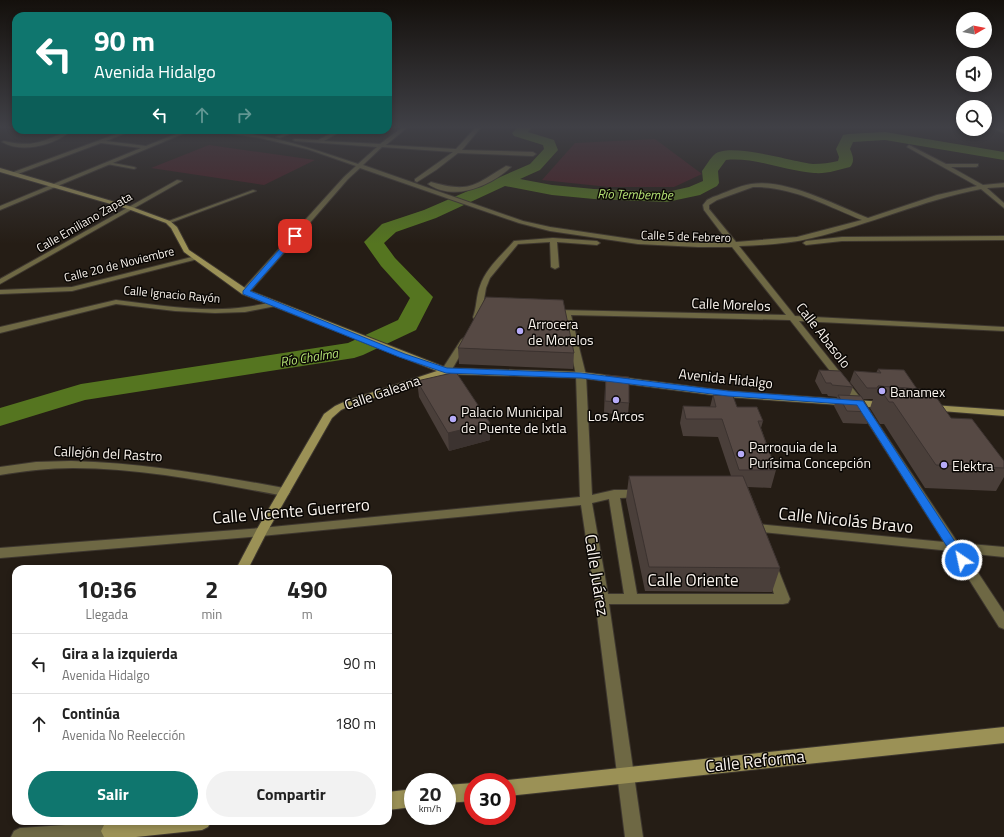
<!DOCTYPE html>
<html lang="es">
<meta charset="utf-8">
<style>
:root{--surface:#fff;--page:#f2f2f2;--text:#222;--muted:#767676;--line:#e0e0e0;--accent:#0f766e}
body{margin:0;font-family:"Titillium Web",sans-serif;background:var(--page);color:var(--text);height:100vh;display:flex;flex-direction:column;font-size:15px;white-space:nowrap}
*{box-sizing:border-box;margin:0}
p{font-size:13px;color:var(--muted)}
.icon{flex:none;width:22px;height:22px;fill:none;stroke:currentColor;stroke-width:2;stroke-linecap:round;stroke-linejoin:round}
.map{position:relative;flex:1;overflow:hidden}
.drawer{position:absolute;left:12px;top:565px;width:380px;height:260px;display:flex;flex-direction:column;background:var(--surface);border-radius:12px;box-shadow:0 2px 6px #0003}
.drawer>*{flex:none}
.top-card{position:absolute;left:12px;top:12px;width:380px;height:122px;border-radius:12px;box-shadow:0 2px 6px #0003;background:#0f766e;color:#fff;overflow:hidden}
.needle{width:26px;rotate:80deg}
.controls{position:absolute;left:956px;top:12px;display:grid;gap:8px}
.controls a{display:grid;place-items:center;width:36px;height:36px;border-radius:50%;background:var(--surface);box-shadow:0 2px 6px #0003;font-size:20px}
.speed{position:absolute;left:404px;top:773px;display:flex;gap:8px;font-size:20px;font-weight:700;text-align:center}
.speed>*{display:grid;place-content:center;width:52px;height:52px;border-radius:50%;background:var(--surface);box-shadow:0 2px 6px #0003;line-height:1}
.speed small{font-size:10px;font-weight:400}
.speed .limit{border:6px solid #d22;background:#fff;color:#111}
.pin{position:absolute;display:grid;place-items:center;width:34px;height:34px;color:#fff;margin:-17px;border-radius:8px;box-shadow:0 2px 6px #0006}
.me{position:absolute;width:44px;margin:-22px;rotate:326deg;stroke-linejoin:round;filter:drop-shadow(0 0 3px #0008)}
.turn{display:flex;align-items:center;gap:14px;height:84px;padding:0 16px;font-size:18px}
.turn .icon{width:52px;height:52px;stroke-width:2.5}
.turn b{display:block;font-size:28px;line-height:34px}
.lanes{display:flex;align-items:center;height:38px;padding:0 16px;background:#0003;justify-content:center;gap:20px;direction:ltr}
.lanes .off{opacity:.35}
.eta{display:flex;justify-content:space-evenly;align-items:center;height:68px;text-align:center}
.eta b{font-size:24px;font-weight:700;line-height:28px}
.button{display:flex;gap:8px;margin-top:auto;padding:8px 16px}
.button a{flex:1;height:46px;border-radius:24px;background:var(--accent);color:#fff;font-size:16px;font-weight:700;line-height:46px;text-align:center}
.button a+a{background:var(--page);color:var(--text)}
ul{padding:0;list-style:none}
li{display:flex;align-items:center;gap:12px;height:60px;padding:0 16px;border-top:1px solid var(--line)}
li div{flex:1}
li b{display:block;font-size:15px}
li em{font-style:normal}
.map>svg:first-child{display:block}
.green{fill:#4b1b21}
.lines{fill:none;stroke-linecap:round;stroke-linejoin:round}
.river{fill:#557520;fill-rule:evenodd}
.lane-casing{stroke:#3e372f;stroke-width:2}
.street-casing{stroke:#3e372f;stroke-width:2}
.secondary-casing{stroke:#3e372f;stroke-width:2}
.lane{fill:#6e6844;fill-rule:evenodd}
.street{fill:#6e6844;fill-rule:evenodd}
.secondary{fill:#9b9156;fill-rule:evenodd}
.wall{fill:#4a3f3a}
.shaded-wall{fill:#3c3330}
.building{fill:#564944;stroke:#3c3330}
.route{fill:#1a73e8;stroke:#114b97}
.poi-dot{fill:#b6abf8;stroke:#0b0805;stroke-width:1.5}
.labels{text-anchor:middle;dominant-baseline:central;stroke-width:3;stroke-linejoin:round;paint-order:stroke}
.far-street-label{font-size:12px;fill:#f9f3ed;stroke:#0b0805}
.far-water-label{font-size:13px;font-style:italic;fill:#b5e274;stroke:#0b0805}
.street-label{font-size:14px;fill:#f9f3ed;stroke:#0b0805}
.poi-label{font-size:14px;fill:#f9f3ed;stroke:#0b0805;text-anchor:start}
.near-street-label{font-size:17px;fill:#f9f3ed;stroke:#0b0805}
</style>
<div class="map">
<svg width="1004" height="837" viewBox="0 0 1004 837">
<rect width="100%" height="100%" fill="#251d15"/>
<g class="green">
<path d="M655,139L702,174L674,187H609L542,180L575,143Z"/>
<path d="M209,145L315,160L264,185L151,168Z"/>
</g>
<g class="lines">
<path class="river" d="M519,126H533L528,132L554,140L558,150L540,170L520,179L552,185L594,189L667,192L689,187L703,181L702,171C706,166 710,158 715,154C730,142 794,162 813,164C822,164 830,163 838,161L839,157L836,149L843,135L848,134L885,132L1004,152V160L885,140L853,142L850,149C853,156 855,161 850,167C838,170 827,174 814,173C784,171 756,157 726,160L718,171L719,183L717,186L700,195L667,202L594,199L552,195L505,186L436,218L396,232L384,243L395,258L433,297L416,330L363,355L354,358L85,400L0,426V408L81,384L348,343L398,320L410,298L381,266L364,242L382,224L424,210L530,164L544,149L543,145L514,136L512,133Z"/>
<defs>
<g id="lane">
<path d="M108,162L134,167L136,168L134,169L107,164V162Z"/>
<path d="M253,190L256,191L170,223L166,222Z"/>
</g>
<g id="street">
<path d="M404,126H409L386,145L456,149L477,126H482L462,150L533,152L536,154L533,156L458,153L436,170L417,182L415,181V179L453,152L382,147L363,165L523,221L550,227L638,240L698,243H729L704,210L703,205L707,200L713,197C725,193 738,186 751,184C785,178 836,205 868,218L937,195L977,186L907,147L909,145L946,164H978V166L976,167H951L983,185L1004,183V187L987,188L1004,203V208L981,189C923,200 869,225 812,238C788,244 763,245 739,246L795,316L1004,327V331L799,321L863,401L958,543L1004,547V557L965,553L1004,612V629L999,627L951,551L753,531L751,528L753,525L757,524L944,542L856,404L790,320L571,315L586,375L592,495L614,490H640L644,491L646,494L644,497L620,498L637,594H774L765,566L766,563L771,561L776,563L777,566L790,599L788,603L783,604H609L643,837H625L595,599L581,505L261,536L0,558V548L261,528L580,497L576,375L563,314H558V310L786,315L732,247H698L638,244L550,231L519,223L360,168L348,179L248,294H242V290L344,177L356,166L307,149L260,138L206,130C258,130 309,147 358,164L377,147L295,141L293,140L295,139L318,140L338,130H343L324,141L380,144ZM753,187C792,186 827,206 862,220L797,237L736,242L709,209V205L717,200ZM609,499L624,594H608L592,503Z"/>
<path d="M988,126H995L1004,130V133Z"/>
<path d="M127,130H133L106,141L146,146L186,130H192L0,210V206L141,148L101,143L15,175H11V173Z"/>
<path d="M293,130H299L280,138L276,137Z"/>
<path d="M63,133L67,134C50,146 21,153 2,142L4,141C31,147 39,143 63,133Z"/>
<path d="M506,166L511,167C490,186 454,202 428,184L431,182C470,193 473,186 506,166Z"/>
<path d="M177,180L182,181L0,284V279Z"/>
<path d="M1004,236V240L842,241L806,245L803,243L806,241L842,237Z"/>
<path d="M553,238L597,241L600,243L597,245L557,242L559,267L555,269L551,267L550,242L518,244L490,278L486,288L481,317L477,319H474L473,317C477,307 476,296 480,286C486,268 502,255 514,241Z"/>
<path d="M196,256L199,258L198,259L72,291L0,294V290L72,287Z"/>
<path d="M116,300C157,305 205,313 246,307C255,306 264,304 273,302L277,304L276,306L245,312L215,313L175,311L116,304L0,333V327Z"/>
<path d="M465,337L469,340L451,371L449,373H443L441,371L461,340Z"/>
<path d="M71,461C143,463 213,475 284,488L288,489L290,492L288,495L284,496C214,483 144,468 73,468C48,468 24,471 0,475V467L36,462Z"/>
<path d="M110,822L116,825L119,831L116,837H11L14,831L20,828Z"/>
</g>
<g id="secondary">
<path d="M0,168L132,207L170,221L177,227L189,250L248,290L447,368L581,372L728,391L884,402L889,405L884,408L728,397L581,378L447,374L352,405L341,410L332,418L267,532L248,569H236L257,529L324,414L335,406L346,401L437,371L242,294L184,252L171,228L166,223L128,209L0,172Z"/>
<path d="M932,405L1004,410V416L929,410L927,408L929,406Z"/>
<path d="M1004,727V743L507,796V782H501L507,780Z"/>
<path d="M473,783V801L447,803V785Z"/>
<path d="M413,789V807L388,810V792Z"/>
<path d="M120,821H211L208,827L202,830L136,837H104L101,831L104,825Z"/>
</g>
</defs>
<use href="#lane" class="lane-casing"/>
<use href="#street" class="street-casing"/>
<use href="#secondary" class="secondary-casing"/>
<use href="#lane" class="lane"/>
<use href="#street" class="street"/>
<use href="#secondary" class="secondary"/>
</g>
<g class="wall">
<path d="M458,348L574,353L573,369L459,364Z"/>
<path d="M878,369L917,389L951,418L1004,461V477L996,491L925,488L884,424H880L870,408L873,399H863L850,382L854,371L876,373Z"/>
<path d="M819,370L853,387L850,395L871,412L867,424L843,423L834,406L837,397L828,396L827,394H822L815,381Z"/>
<path d="M606,375L629,403L628,415L604,413L605,386Z"/>
<path d="M417,381L490,423V440L449,451L419,397Z"/>
<path d="M713,395L737,407L763,421L761,428L776,470L771,488L748,487L780,568L772,592L645,591L626,500L629,476H731L718,437L683,436L680,423L683,406L710,407Z"/>
</g>
<path class="shaded-wall" d="M490,423V440L449,451L448,433Z"/>
<g class="building">
<path d="M486,297L563,300L574,353L458,348Z"/>
<path d="M878,369L904,370L917,389L878,386L877,388H867L854,371L881,373Z"/>
<path d="M819,370L840,371L853,387L832,385L831,383H826Z"/>
<path d="M456,372L490,423L448,433L417,381Z"/>
<path d="M606,375L629,377V403L605,401Z"/>
<path d="M878,386L931,390L951,418L972,419L1004,461V468L936,465L893,402H889Z"/>
<path d="M713,395L733,396L737,407H757L763,421H758L776,470H739L722,419H686L683,406L716,407Z"/>
<path d="M838,395L861,396L871,412L847,411Z"/>
<path d="M629,476H743L780,568L649,567Z"/>
</g>
<linearGradient id="sky" x2="0" y2="1"><stop stop-color="#14100c"/><stop offset="0.52" stop-color="#404046"/><stop offset="1" stop-color="#404046" stop-opacity="0"/></linearGradient>
<rect width="1004" height="244" fill="url(#sky)"/>
<path class="route" d="M293,234L298,236L250,291L405,354L447,368L581,373L728,391L863,401L967,560L966,564L962,565L958,564L857,405L728,396L581,378L446,373L399,357L243,294V291Z"/>
<g class="poi-dot">
<circle cx="520" cy="331" r="4"/>
<circle cx="882" cy="391" r="4"/>
<circle cx="616" cy="400" r="4"/>
<circle cx="453" cy="419" r="4"/>
<circle cx="741" cy="454" r="4"/>
<circle cx="944" cy="465" r="4"/>
</g>
<g class="labels">
<g class="far-street-label">
<text transform="translate(84 222) rotate(-30)">Calle Emiliano Zapata</text>
<text transform="translate(686 236) rotate(2)">Calle 5 de Febrero</text>
<text transform="translate(119 264) rotate(-14)">Calle 20 de Noviembre</text>
<text transform="translate(172 294) rotate(5)">Calle Ignacio Rayón</text>
</g>
<g class="far-water-label">
<text transform="translate(635 194) rotate(1)">Río Tembembe</text>
<text transform="translate(309 357) rotate(-9)">Río Chalma</text>
</g>
<g class="street-label">
<text transform="translate(731 304) rotate(2)">Calle Morelos</text>
<text transform="translate(824 335) rotate(52)">Calle Abasolo</text>
<text transform="translate(726 378) rotate(6)">Avenida Hidalgo</text>
<text transform="translate(382 392) rotate(-19)">Calle Galeana</text>
<text transform="translate(108 453) rotate(3)">Callejón del Rastro</text>
</g>
<g class="poi-label">
<text x="528" y="323">Arrocera<tspan x="528" dy="16">de Morelos</tspan></text>
<text x="890" y="391">Banamex</text>
<text x="461" y="411">Palacio Municipal<tspan x="461" dy="16">de Puente de Ixtla</tspan></text>
<text x="616" y="415" text-anchor="middle">Los Arcos</text>
<text x="749" y="446">Parroquia de la<tspan x="749" dy="16">Purísima Concepción</tspan></text>
<text x="952" y="465">Elektra</text>
</g>
<g class="near-street-label">
<text transform="translate(291 511) rotate(-5)">Calle Vicente Guerrero</text>
<text transform="translate(846 520) rotate(6)">Calle Nicolás Bravo</text>
<text transform="translate(597 575) rotate(81)">Calle Juárez</text>
<text x="693" y="580">Calle Oriente</text>
<text transform="translate(755 761) rotate(-6)">Calle Reforma</text>
</g>
</g>
</svg>
<div class="controls">
<a><svg class="needle" viewBox="-14 -14 28 28"><path d="M0-13l5 13h-10z" fill="#e53935"/><path d="M0 13l5-13h-10z" fill="#767676"/></svg></a>
<a><svg class="icon" aria-label="sound" viewBox="0 0 24 24"><path d="M4 9h4l5-4v14l-5-4H4zM17 9q2 3 0 6"/></svg></a>
<a><svg class="icon" aria-label="search" viewBox="0 0 24 24"><circle cx="10" cy="10" r="6"/><path d="M15 15l6 6"/></svg></a>
</div>
<div class="speed"><div>20<small>km/h</small></div><div class="limit">30</div></div>
<div class="pin" style="left:295px;top:236px;background:#d93025"><svg class="icon" aria-label="arrive" viewBox="0 0 24 24"><path d="M6 21V4h12l-3 4 3 4H6"/></svg></div>
<svg class="me" style="left:962px;top:560px" viewBox="-20 -20 40 40"><circle r="17" fill="#1a73e8" stroke="#fff" stroke-width="3"/><path d="M0-11L8 9 0 5-8 9z" fill="#fff"/></svg>
<div class="top-card">
<div class="turn"><svg class="icon" aria-label="left" viewBox="0 0 24 24"><path d="M17 20v-9H6M10 6l-5 5 5 5"/></svg><div><b>90 m</b>Avenida Hidalgo</div></div>
<div class="lanes"><svg class="icon" aria-label="left" viewBox="0 0 24 24"><path d="M17 20v-9H6M10 6l-5 5 5 5"/></svg><svg class="icon off" aria-label="ahead" viewBox="0 0 24 24"><path d="M12 20V5M6 11l6-6 6 6"/></svg><svg class="icon off" aria-label="right" viewBox="0 0 24 24"><path d="M7 20v-9h11M14 6l5 5-5 5"/></svg></div>
</div>
<section class="drawer">
<div class="eta">
<div><b>10:36</b><p>Llegada</p></div>
<div><b>2</b><p>min</p></div>
<div><b>490</b><p>m</p></div>
</div>
<ul>
<li><svg class="icon" aria-label="left" viewBox="0 0 24 24"><path d="M17 20v-9H6M10 6l-5 5 5 5"/></svg><div><b>Gira a la izquierda</b><p>Avenida Hidalgo</p></div><em>90 m</em></li>
<li><svg class="icon" aria-label="ahead" viewBox="0 0 24 24"><path d="M12 20V5M6 11l6-6 6 6"/></svg><div><b>Continúa</b><p>Avenida No Reelección</p></div><em>180 m</em></li>
</ul>
<div class="button"><a>Salir</a><a>Compartir</a></div>
</section>
</div>
